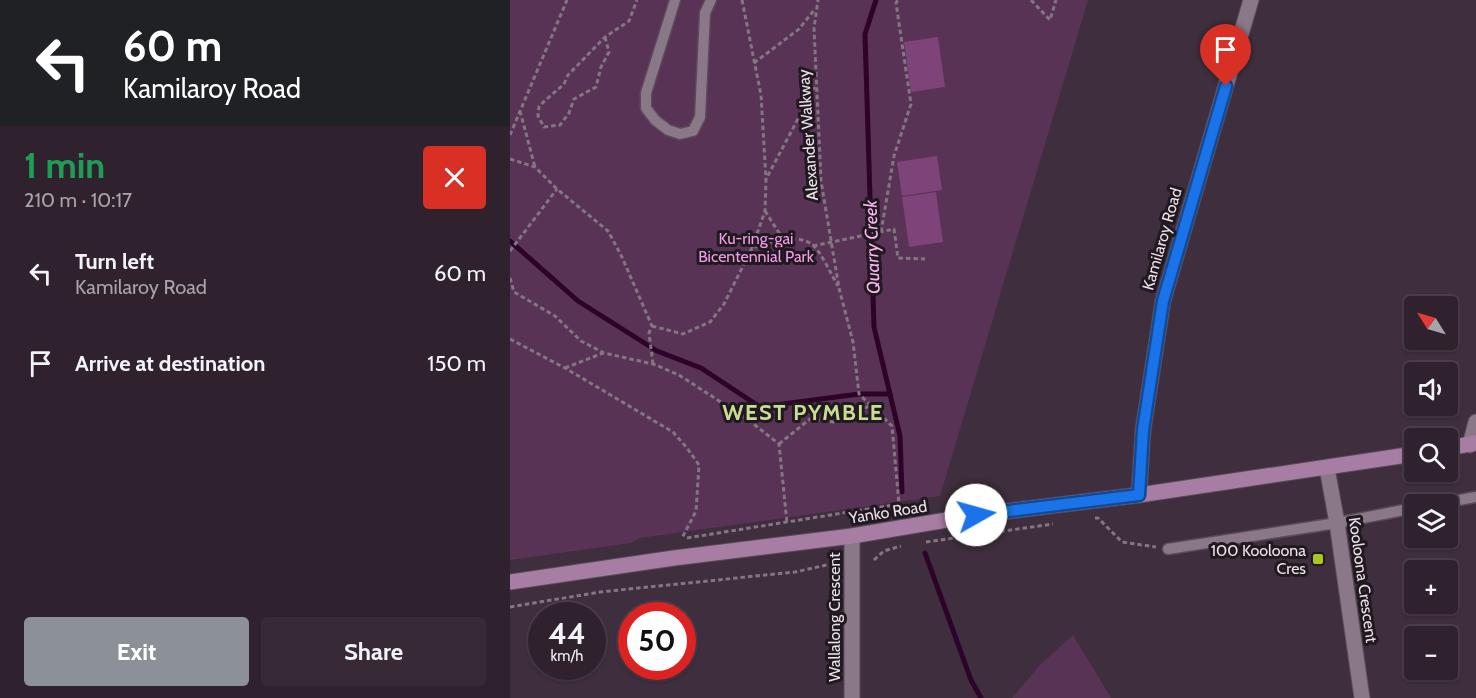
<!DOCTYPE html>
<meta charset="utf-8">
<style>
:root{--surface:#2f222e;--page:#372a36;--text:#f1f3f6;--muted:#a7a4aa;--line:#4a3f4a;--accent:#8c9099}
body{margin:0;font-family:Cabin,sans-serif;background:var(--page);color:var(--text);height:100vh;display:flex;flex-direction:column;font-size:22px;white-space:nowrap}
*{box-sizing:border-box;margin:0}
p{font-size:20px;color:var(--muted)}
.icon{flex:none;width:33px;height:33px;fill:none;stroke:currentColor;stroke-width:2;stroke-linecap:round;stroke-linejoin:round}
.map{position:relative;flex:1;overflow:hidden}
.details{display:flex;flex-direction:column;background:var(--surface);width:510px}
.details>*{flex:none}
.guide{background:#202124;color:#fff;overflow:hidden}
.needle{width:39px;rotate:307deg}
.tools{position:absolute;left:894px;top:296px;display:grid;gap:12px}
.tools a{display:grid;place-items:center;width:54px;height:54px;border-radius:6px;background:var(--surface);box-shadow:0 2px 4px #0004,0 0 0 2px var(--line);font-size:30px}
.speed{position:absolute;left:18px;top:602px;display:flex;gap:12px;font-size:30px;font-weight:700;text-align:center}
.speed>*{display:grid;place-content:center;width:78px;height:78px;border-radius:50%;background:var(--surface);box-shadow:0 2px 4px #0004,0 0 0 2px var(--line);line-height:1}
.speed small{font-size:15px;font-weight:400}
.speed .limit{border:9px solid #d22;background:#fff;color:#111}
.pin{position:absolute;display:grid;place-items:center;width:51px;height:51px;color:#fff;margin:-62px -26px;border-radius:50% 50% 50% 0;rotate:-45deg;box-shadow:0 0 6px #0007}
.pin .icon{rotate:45deg}
.me{position:absolute;width:66px;margin:-33px;rotate:83deg;stroke-linejoin:round;filter:drop-shadow(0 0 4px #0008)}
.turn{display:flex;align-items:center;gap:21px;height:126px;padding:0 24px;font-size:27px}
.turn .icon{width:78px;height:78px;stroke-width:2.5}
.turn b{display:block;font-size:42px;line-height:51px}
.round{display:grid;place-items:center;flex:none;width:63px;height:63px;border-radius:6px;background:var(--page)}
.head{display:flex;align-items:center;justify-content:space-between;height:102px;padding:0 24px}
h1{font-size:36px;font-weight:800;line-height:45px;color:#1e9e55}
.cta{display:flex;gap:12px;margin-top:auto;padding:12px 24px}
.cta a{flex:1;height:69px;border-radius:6px;background:var(--accent);color:#fff;font-size:24px;font-weight:800;line-height:69px;text-align:center}
.cta a+a{background:var(--page);color:var(--text)}
ul{padding:0;list-style:none}
li{display:flex;align-items:center;gap:18px;height:90px;padding:0 24px}
li div{flex:1}
li b{display:block;font-size:22px}
li em{font-style:normal}
main{display:flex;flex:1;min-height:0}
.map>svg:first-child{display:block}
.green{fill:#593355}
.lines{fill:none;stroke-linecap:round;stroke-linejoin:round}
.stream{stroke:#2d032a;stroke-width:5}
.building{fill:#7e4378}
.service-casing{stroke:#594b58;stroke-width:13}
.minor-casing{stroke:#594b58;stroke-width:17}
.secondary-casing{stroke:#594b58;stroke-width:17}
.path{stroke:#847582;stroke-width:3;stroke-dasharray:4.5 3;stroke-linecap:butt}
.service{stroke:#8a7788;stroke-width:10}
.minor{stroke:#8a7788;stroke-width:15}
.secondary{stroke:#a77da3;stroke-width:15}
.route-casing{stroke:#114b97;stroke-width:15}
.route{stroke:#1a73e8;stroke-width:10}
.poi-dot{fill:#a7c71e;stroke:#211920;stroke-width:2}
.labels{text-anchor:middle;dominant-baseline:central;stroke-width:6;stroke-linejoin:round;paint-order:stroke}
.street-label{font-size:16px;fill:#ede2eb;stroke:#211920}
.park-label{font-size:16px;fill:#f29de9;stroke:#211920}
.poi-label{font-size:16px;fill:#ede2eb;stroke:#211920;text-anchor:end}
.water-label{font-size:18px;font-style:italic;fill:#fcb6f3;stroke:#211920}
.district-label{font-size:22px;font-weight:bold;letter-spacing:1.5px;fill:#c9dd92;stroke:#211920}
</style>
<main>
<section class="details">
<div class="guide">
<div class="turn"><svg class="icon" aria-label="left" viewBox="0 0 24 24"><path d="M17 20v-9H6M10 6l-5 5 5 5"/></svg><div><b>60 m</b>Kamilaroy Road</div></div>
</div>
<div class="head"><div><h1>1 min</h1><p>210 m · 10:17</p></div><a class="round" style="background:#d93025;color:#fff"><svg class="icon" aria-label="close" viewBox="0 0 24 24"><path d="M6 6l12 12M18 6L6 18"/></svg></a></div>
<ul>
<li><svg class="icon" aria-label="left" viewBox="0 0 24 24"><path d="M17 20v-9H6M10 6l-5 5 5 5"/></svg><div><b>Turn left</b><p>Kamilaroy Road</p></div><em>60 m</em></li>
<li><svg class="icon" aria-label="arrive" viewBox="0 0 24 24"><path d="M6 21V4h12l-3 4 3 4H6"/></svg><div><b>Arrive at destination</b></div><em>150 m</em></li>
</ul>
<div class="cta"><a>Exit</a><a>Share</a></div>
</section>
<div class="map">
<svg width="966" height="698" viewBox="0 0 966 698">
<rect width="100%" height="100%" fill="#3f2e3d"/>
<g class="green">
<path d="M0,0H578L430,496L130,538L121,543L0,560Z"/>
<path d="M563,635L601,698H502L531,664Z"/>
</g>
<g class="lines">
<g class="stream">
<path d="M366,0L355,34L364,327L390,436L392,492"/>
<path d="M0,241L68,301L147,351L191,368L250,407L349,394H380"/>
<path d="M415,553L461,680L471,698"/>
</g>
</g>
<g class="building">
<path d="M428,37L435,87L401,92L394,42Z"/>
<path d="M427,156L432,190L392,196L387,162Z"/>
<path d="M426,192L433,242L399,247L392,197Z"/>
</g>
<g class="lines">
<defs>
<g id="service">
<path d="M165,0L136,93V108L145,120L158,130L170,134L183,131L190,117L195,13L201,0"/>
<path d="M928,504L966,497"/>
<path d="M658,549L827,523L904,508"/>
</g>
<g id="minor">
<path d="M960,445L966,422"/>
<path d="M817,468L827,523L852,698"/>
<path d="M629,495L633,430L653,301L741,0"/>
<path d="M342,536V698"/>
</g>
<g id="secondary">
<path d="M938,448L966,443"/>
<path d="M0,582L164,558L342,536L466,515L629,495L904,454"/>
</g>
</defs>
<use href="#service" class="service-casing"/>
<use href="#minor" class="minor-casing"/>
<use href="#secondary" class="secondary-casing"/>
<g class="path">
<path d="M232,0L251,95L256,179"/>
<path d="M521,0L540,20L546,0"/>
<path d="M95,37L99,52L91,67L86,87L64,99L59,113L50,125L34,127L28,116L29,106L54,84L58,75L95,37L119,21L127,0"/>
<path d="M244,63L289,29L305,9"/>
<path d="M10,111L25,167"/>
<path d="M0,135L57,0"/>
<path d="M0,159L25,167L47,189L98,231L111,255L142,326L139,333L143,364"/>
<path d="M255,211L273,239"/>
<path d="M371,232L384,156L401,104L386,3L388,0"/>
<path d="M303,246L384,229L388,258L415,259"/>
<path d="M242,248L255,211L256,179L305,87"/>
<path d="M0,251L47,189"/>
<path d="M0,278L4,292L45,316L71,341L94,353L143,364L169,375L237,419L269,444L277,523"/>
<path d="M142,326L173,334L200,322L214,304L242,248C260,243 285,232 303,245C311,252 322,276 328,286"/>
<path d="M0,339L55,368L163,432L177,448L189,465L186,511L172,538"/>
<path d="M55,368L93,353"/>
<path d="M269,444L300,419L324,422L359,406"/>
<path d="M585,518H588L612,542L646,547"/>
<path d="M177,538L389,504L382,426L349,394L343,342L329,288L311,181L304,28L308,0"/>
<path d="M416,542L543,524"/>
<path d="M364,560L374,551L391,546"/>
<path d="M0,607L90,592L285,572L321,564"/>
</g>
<use href="#service" class="service"/>
<use href="#minor" class="minor"/>
<use href="#secondary" class="secondary"/>
</g>
<g class="lines">
<defs>
<path id="route" d="M466,515L629,495L633,430L653,301L716,86"/>
</defs>
<use href="#route" class="route-casing"/>
<use href="#route" class="route"/>
</g>
<rect class="poi-dot" x="802" y="553" width="12" height="12" rx="3"/>
<g class="labels">
<g class="street-label">
<text transform="translate(298 135) rotate(-94)">Alexander Walkway</text>
<text transform="translate(652 239) rotate(-74)">Kamilaroy Road</text>
<text transform="translate(378 512) rotate(-9)">Yanko Road</text>
<text transform="translate(853 580) rotate(82)">Kooloona Crescent</text>
<text transform="translate(324 617) rotate(-90)">Wallalong Crescent</text>
</g>
<g class="park-label">
<text x="246" y="238">Ku-ring-gai<tspan x="246" dy="18">Bicentennial Park</tspan></text>
</g>
<g class="poi-label">
<text x="796" y="550">100 Kooloona<tspan x="796" dy="18">Cres</tspan></text>
</g>
<g class="water-label">
<text transform="translate(362 247) rotate(-92)">Quarry Creek</text>
</g>
<g class="district-label">
<text x="293" y="412">WEST PYMBLE</text>
</g>
</g>
</svg>
<div class="tools">
<a><svg class="needle" viewBox="-14 -14 28 28"><path d="M0-13l5 13h-10z" fill="#e53935"/><path d="M0 13l5-13h-10z" fill="#a7a4aa"/></svg></a>
<a><svg class="icon" aria-label="sound" viewBox="0 0 24 24"><path d="M4 9h4l5-4v14l-5-4H4zM17 9q2 3 0 6"/></svg></a>
<a><svg class="icon" aria-label="search" viewBox="0 0 24 24"><circle cx="10" cy="10" r="6"/><path d="M15 15l6 6"/></svg></a>
<a><svg class="icon" aria-label="layers" viewBox="0 0 24 24"><path d="M12 4l9 5-9 5-9-5zM3 14l9 5 9-5"/></svg></a>
<a>+</a>
<a>−</a>
</div>
<div class="speed"><div>44<small>km/h</small></div><div class="limit">50</div></div>
<div class="pin" style="left:716px;top:86px;background:#d93025"><svg class="icon" aria-label="arrive" viewBox="0 0 24 24"><path d="M6 21V4h12l-3 4 3 4H6"/></svg></div>
<svg class="me" style="left:466px;top:515px" viewBox="-20 -20 40 40"><circle r="19" fill="#fff"/><path d="M0-13L10 11 0 6-10 11z" fill="#1a73e8"/></svg>
</div>
</main>
